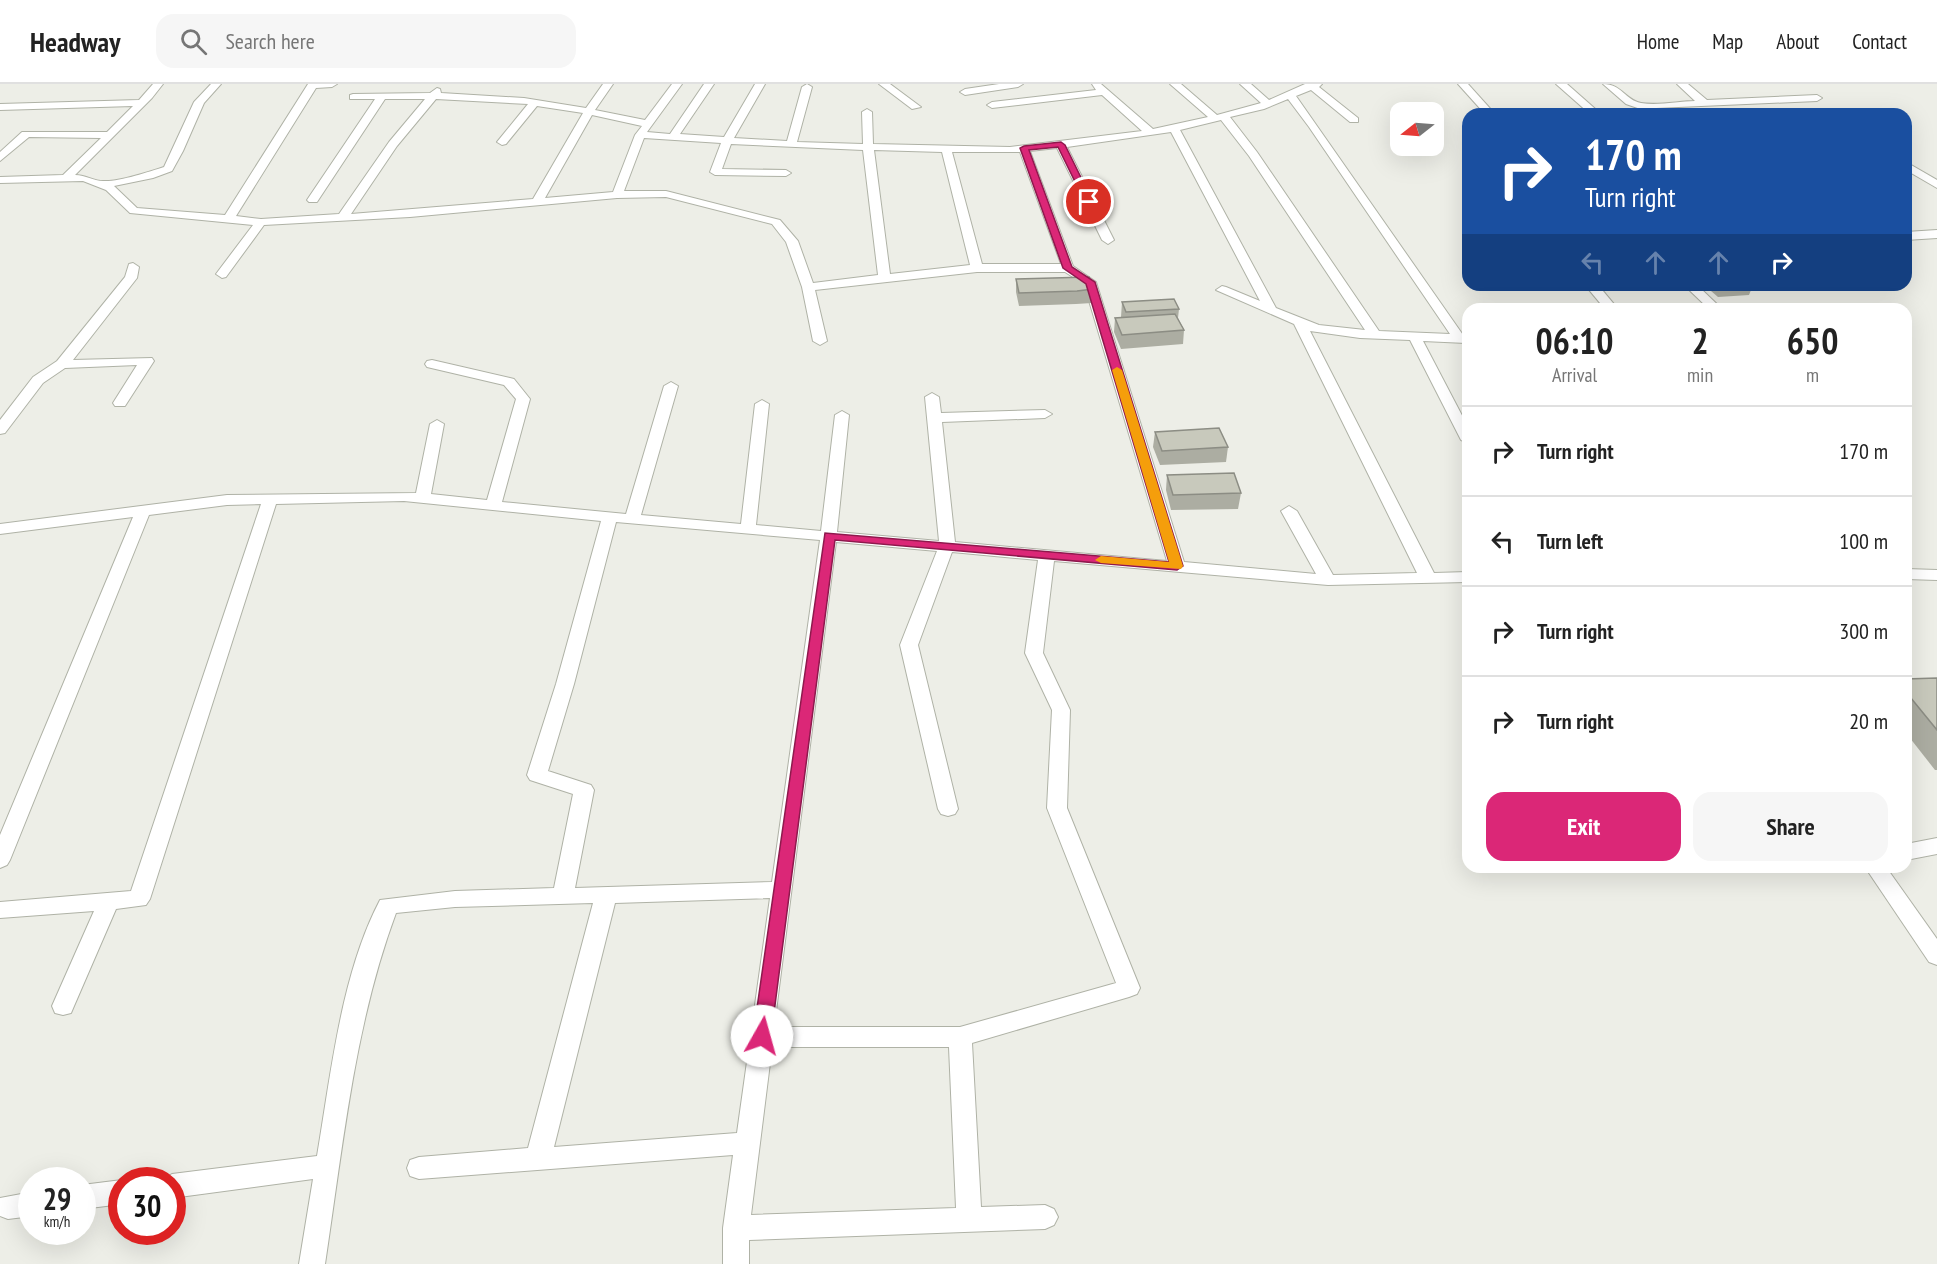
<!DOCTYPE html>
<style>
:root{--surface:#fff;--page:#f6f6f6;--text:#222;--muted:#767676;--line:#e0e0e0;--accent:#db2777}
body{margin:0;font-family:"PT Sans Narrow",sans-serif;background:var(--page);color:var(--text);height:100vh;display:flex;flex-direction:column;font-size:22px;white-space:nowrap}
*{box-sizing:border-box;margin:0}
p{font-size:20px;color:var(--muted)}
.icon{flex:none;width:33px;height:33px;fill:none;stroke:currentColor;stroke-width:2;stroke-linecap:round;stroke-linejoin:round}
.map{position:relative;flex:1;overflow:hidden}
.panel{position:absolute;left:1462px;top:219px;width:450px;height:570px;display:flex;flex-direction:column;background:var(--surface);border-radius:18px;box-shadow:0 6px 24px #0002}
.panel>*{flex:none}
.top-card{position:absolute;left:1462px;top:24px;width:450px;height:183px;border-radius:18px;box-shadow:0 6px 24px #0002;background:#1a4fa0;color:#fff;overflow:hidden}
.needle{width:39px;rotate:253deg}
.buttons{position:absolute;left:1390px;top:18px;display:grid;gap:12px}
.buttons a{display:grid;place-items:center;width:54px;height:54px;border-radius:12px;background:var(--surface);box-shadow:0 6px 24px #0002;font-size:30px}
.speed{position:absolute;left:18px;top:1083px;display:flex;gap:12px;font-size:30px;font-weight:700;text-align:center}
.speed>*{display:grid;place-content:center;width:78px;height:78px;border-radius:50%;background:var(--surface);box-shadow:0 6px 24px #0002;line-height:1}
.speed small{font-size:15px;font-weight:400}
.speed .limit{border:9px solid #d22;background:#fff;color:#111}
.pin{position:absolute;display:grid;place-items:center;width:51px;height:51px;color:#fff;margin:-26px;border:3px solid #fff;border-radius:50%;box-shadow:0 2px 6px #0007}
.me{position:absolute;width:66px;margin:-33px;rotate:7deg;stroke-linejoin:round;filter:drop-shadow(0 0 4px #0008)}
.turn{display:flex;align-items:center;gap:21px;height:126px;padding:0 24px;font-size:27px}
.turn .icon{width:78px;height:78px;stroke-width:2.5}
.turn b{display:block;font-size:42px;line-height:51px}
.lanes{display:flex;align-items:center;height:57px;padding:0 24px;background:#0003;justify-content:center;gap:30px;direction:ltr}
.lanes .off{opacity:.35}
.eta{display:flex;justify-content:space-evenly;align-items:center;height:102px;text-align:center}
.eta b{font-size:36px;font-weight:700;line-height:42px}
.primary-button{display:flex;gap:12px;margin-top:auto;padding:12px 24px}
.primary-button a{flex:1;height:69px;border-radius:18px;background:var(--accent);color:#fff;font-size:24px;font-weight:700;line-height:69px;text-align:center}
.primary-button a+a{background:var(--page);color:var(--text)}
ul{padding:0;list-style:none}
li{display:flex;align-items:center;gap:18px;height:90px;padding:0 24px;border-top:2px solid var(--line)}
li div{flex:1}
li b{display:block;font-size:22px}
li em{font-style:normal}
header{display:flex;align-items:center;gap:36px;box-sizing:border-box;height:84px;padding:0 30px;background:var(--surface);border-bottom:2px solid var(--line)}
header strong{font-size:28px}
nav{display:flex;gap:33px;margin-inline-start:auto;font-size:21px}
.search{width:420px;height:54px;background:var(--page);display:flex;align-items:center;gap:15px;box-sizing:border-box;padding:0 21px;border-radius:18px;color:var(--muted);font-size:22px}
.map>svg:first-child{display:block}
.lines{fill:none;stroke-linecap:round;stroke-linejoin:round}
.street-casing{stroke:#afb2a6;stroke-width:2}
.street{fill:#fff;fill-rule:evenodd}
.wall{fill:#acada2}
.building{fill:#c8c9bc;stroke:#8c8d84;stroke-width:1.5}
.route{fill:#db2777;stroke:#8e194d;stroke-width:1.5}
.slow{fill:#f59e0b}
</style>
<header>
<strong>Headway</strong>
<div class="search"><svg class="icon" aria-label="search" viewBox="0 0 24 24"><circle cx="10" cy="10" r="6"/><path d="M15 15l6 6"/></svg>Search here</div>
<nav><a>Home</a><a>Map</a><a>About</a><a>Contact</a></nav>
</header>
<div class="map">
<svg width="1937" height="1180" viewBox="0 0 1937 1180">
<rect width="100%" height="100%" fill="#edeee7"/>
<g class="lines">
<defs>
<g id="street">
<path d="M153,0H163L152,14L75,91C86,91 93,97 103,97C119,98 148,88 164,83L194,18L211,0H221L204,19L183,67L172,87L153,94L114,102L137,124L225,131L308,0H337L332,3L316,4L236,132L261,135L339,130L389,58L425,15H385L317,118H309L307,116L375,15H350V11L353,10L430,9L437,4L440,5L441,9L524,14L586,24L603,0H613L595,26L645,36L672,0H682L647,48L670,50L704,0H714L680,50L724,53L755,0H765L734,54L787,57L802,3L807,0L812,3L797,58L863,60L862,28L867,25L872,28L873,60L1010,63L1142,47L1102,11L992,24L987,21L992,18L1096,6L1092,0H1101L1153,45L1208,33L1170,0H1181L1217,31L1261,19L1240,0H1251L1269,16L1305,0H1322L1319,3L1358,34V38H1350L1311,6L1296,12L1463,251L1468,252V258L1466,259L1423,257L1468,343V360L1461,356L1410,256L1360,254L1310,247L1434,489L1468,488V498L1328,501L1054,477L1043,569L1070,626L1067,724L1140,904L1137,910L1129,913L972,959L981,1123L1045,1121L1054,1125L1058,1133L1054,1141L1045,1145L749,1156V1180H723V1144L733,1071L419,1095L410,1092L407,1084L410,1076L419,1073L528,1064L593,819L455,823L396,829C354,942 343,1062 325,1180H299L313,1095L172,1114V1096H162L172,1090L317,1072C331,990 341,890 380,816L455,807L554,804L573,710L530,696L527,691L556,600L601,437L404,417L276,420L150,815L146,821L116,825L74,922L71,929L63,931L55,929L52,922L94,827L0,834V818L131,807L261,420L227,421L149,431L10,776L7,781L0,784V751L133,433L0,450V440L227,411L416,409L430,340L437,336L444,340L431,410L487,416L516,315L504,301L427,283L425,280L427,277L432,276L514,295L530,315L502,418L626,430L664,302L671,298L678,302L641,431L741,440L755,320L762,316L769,320L756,441L821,447L835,331L842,327L849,331L837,448L939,457L925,313L932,309L939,313L941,329L1045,326L1052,330L1045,334L942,338L955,458L1167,477L1084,200L1065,188H977L815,206L827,257L820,261L813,257L802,203L786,158L772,140L666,113L617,114L410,133L264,141L226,193L222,194L216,190L253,141L130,129L106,106L83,97L0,99V93L63,91L101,54L29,53L0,77V68L22,48H107L133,22L0,26V20L139,16ZM436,15L528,20L497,58L502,61L506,60L537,22L583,29L533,115L351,130L397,62ZM1288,15L1309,43L1450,250L1379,247L1257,68L1230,33L1264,25ZM592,31L642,42L635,51L613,108L545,114ZM1221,36L1249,72L1365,246L1319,241L1276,224L1180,46ZM1171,48L1260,217L1226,203L1222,202L1216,206L1294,240L1417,489L1333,491L1297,427L1289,422L1281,427L1316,490L1184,478L1096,198L1073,182L1030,67L1057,64L1102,156L1108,160L1114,156L1067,63ZM644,54L721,59L710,88L715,91L786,92L791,89L786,86L722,85L731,60L863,66L878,191L813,199L798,157L780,136L666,107H624ZM874,66L942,68L970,181L890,190ZM952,68H1020L1061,180H982ZM616,438L820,456L772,798L575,804L594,706L591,701L548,687L574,600ZM836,458L937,467L900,561L938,725L941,730L948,732L955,730L958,725L918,561L952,468L1038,476L1025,569L1052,626L1047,724L1116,899L960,943H774ZM770,814L737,1049L554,1063L615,819ZM772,963H949L956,1124L751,1131Z"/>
<path d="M879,0H890L921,23L912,25Z"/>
<path d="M999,0H1023L1018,3L965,11L960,8L965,5Z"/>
<path d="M1458,0H1468L1495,30H1485Z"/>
<path d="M1556,0H1567L1601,30H1590Z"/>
<path d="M1603,0C1622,0 1625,16 1641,19C1658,22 1679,17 1695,17L1677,0H1688L1707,16L1817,11L1822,14L1817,17L1656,24V28L1652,29L1626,20Z"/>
<path d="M1906,78L1937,96V104L1906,86Z"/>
<path d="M1937,146V154L1906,156V148Z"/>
<path d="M133,179L139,183L137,194L73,276L152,274L154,277L125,322H115L113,319L137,281L65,284L43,299L5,349L0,350V336L33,293L57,277L125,193L129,180Z"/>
<path d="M1585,201H1598L1618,225H1605Z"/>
<path d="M1684,201H1697L1722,225H1709Z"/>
<path d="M1906,485L1937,486V496L1906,495Z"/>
<path d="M1937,754V770L1906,776V760Z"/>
<path d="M1865,783H1886L1937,855V881L1929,878Z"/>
<path d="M122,1096V1120L82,1125V1101Z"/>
<path d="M32,1108V1132L8,1135L0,1132V1114Z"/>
</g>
</defs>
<use href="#street" class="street-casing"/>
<use href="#street" class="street"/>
</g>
<g class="wall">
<path d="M1468,51V65L1466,63Z"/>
<path d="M1016,195L1093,205L1092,219L1076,220L1019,222L1016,208Z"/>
<path d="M1704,201H1753L1749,211L1718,213Z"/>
<path d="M1122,218L1179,225L1178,234L1184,246L1183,260L1121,265L1114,248L1115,234L1121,233Z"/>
<path d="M1155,348L1228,363L1226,378L1160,381L1153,363Z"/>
<path d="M1167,391L1241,409L1238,425L1171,426L1166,406Z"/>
<path d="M1937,594V686H1935L1906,649V595Z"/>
</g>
<g class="building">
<path d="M1089,193L1093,205L1077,207L1019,209L1016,195Z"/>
<path d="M1174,215L1179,225L1126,228L1122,218Z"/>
<path d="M1175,230L1184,246L1122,251L1115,234Z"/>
<path d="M1219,344L1228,363L1162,367L1155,348Z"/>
<path d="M1234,389L1241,409L1173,411L1167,391Z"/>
<path d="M1937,594V646L1906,608V595Z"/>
</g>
<path class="route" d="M1061,58L1065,61L1093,118L1092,120L1085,118L1058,63L1029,66L1072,183L1095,198L1183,482L1177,486L835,456L771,952L768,958L762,960L756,958L753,952L825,449L1169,478L1086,200L1063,184L1020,64L1024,62Z"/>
<path class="slow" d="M1117,283L1122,286L1183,482L1181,485L1101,479L1095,476L1101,472L1169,478L1112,286Z"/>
</svg>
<div class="buttons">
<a><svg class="needle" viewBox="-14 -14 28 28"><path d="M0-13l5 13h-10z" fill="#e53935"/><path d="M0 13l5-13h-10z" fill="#767676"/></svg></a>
</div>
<div class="speed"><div>29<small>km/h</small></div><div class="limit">30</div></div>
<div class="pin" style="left:1089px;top:118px;background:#d93025"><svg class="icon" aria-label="arrive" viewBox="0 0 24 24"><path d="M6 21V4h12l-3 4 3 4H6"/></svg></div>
<svg class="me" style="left:762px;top:952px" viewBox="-20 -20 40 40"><circle r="19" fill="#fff"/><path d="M0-13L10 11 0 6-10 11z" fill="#db2777"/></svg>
<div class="top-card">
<div class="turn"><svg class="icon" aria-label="right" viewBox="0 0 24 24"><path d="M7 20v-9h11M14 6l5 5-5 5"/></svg><div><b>170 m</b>Turn right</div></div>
<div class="lanes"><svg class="icon off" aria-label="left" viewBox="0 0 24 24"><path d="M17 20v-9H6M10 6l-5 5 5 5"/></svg><svg class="icon off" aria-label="ahead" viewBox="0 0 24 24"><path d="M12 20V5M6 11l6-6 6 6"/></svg><svg class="icon off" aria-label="ahead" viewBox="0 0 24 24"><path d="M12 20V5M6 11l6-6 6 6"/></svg><svg class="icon" aria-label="right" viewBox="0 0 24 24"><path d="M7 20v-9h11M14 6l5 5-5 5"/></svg></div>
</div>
<section class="panel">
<div class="eta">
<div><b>06:10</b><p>Arrival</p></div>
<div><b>2</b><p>min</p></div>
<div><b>650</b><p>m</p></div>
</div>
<ul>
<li><svg class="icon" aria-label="right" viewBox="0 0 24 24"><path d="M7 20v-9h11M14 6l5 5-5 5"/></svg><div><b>Turn right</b></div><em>170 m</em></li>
<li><svg class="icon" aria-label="left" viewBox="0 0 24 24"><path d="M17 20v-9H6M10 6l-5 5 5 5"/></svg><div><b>Turn left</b></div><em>100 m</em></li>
<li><svg class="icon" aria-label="right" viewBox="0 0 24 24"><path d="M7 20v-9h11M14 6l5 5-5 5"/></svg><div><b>Turn right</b></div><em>300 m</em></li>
<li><svg class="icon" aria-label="right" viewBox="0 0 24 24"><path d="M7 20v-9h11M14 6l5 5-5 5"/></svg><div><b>Turn right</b></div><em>20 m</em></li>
</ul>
<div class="primary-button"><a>Exit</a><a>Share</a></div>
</section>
</div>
